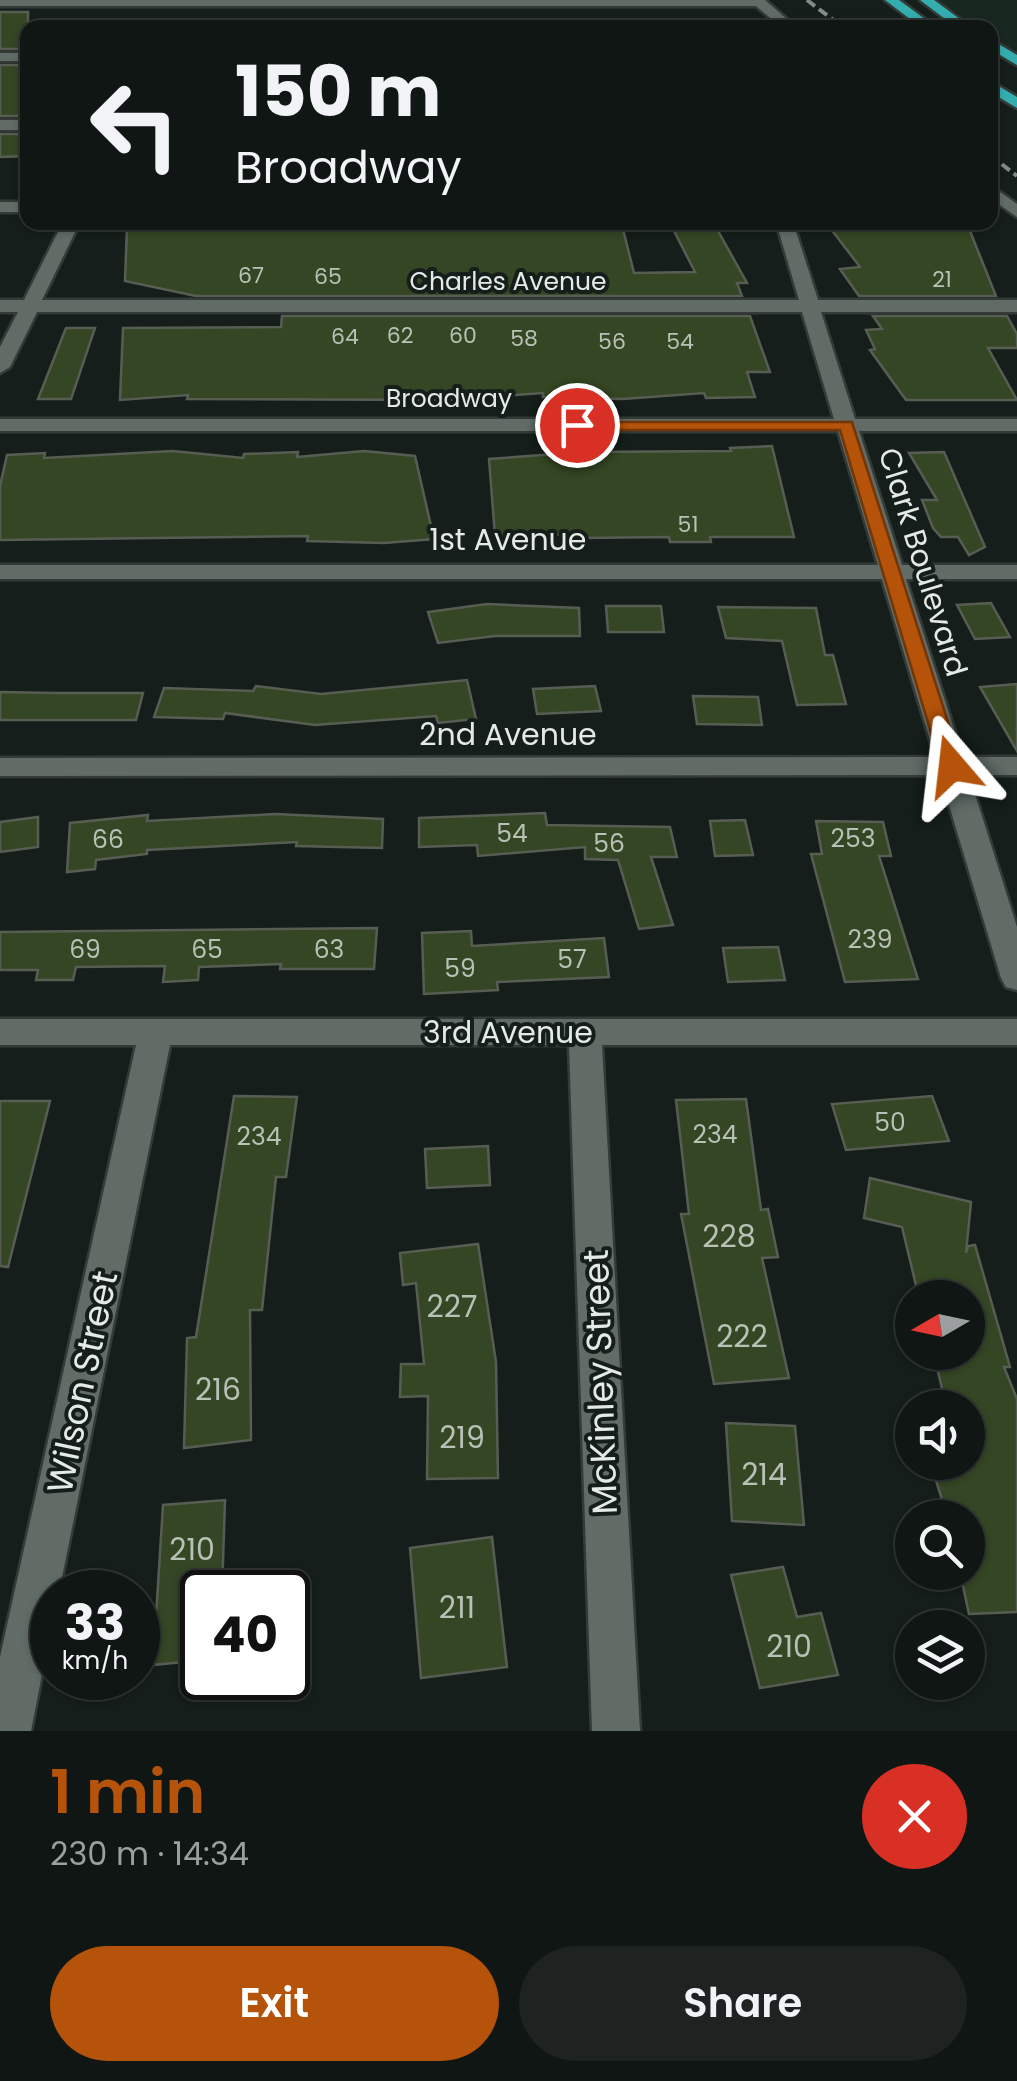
<!DOCTYPE html>
<meta charset="utf-8">
<style>
:root{--surface:#101614;--page:#1e2322;--text:#f1f3f6;--muted:#9c9fa0;--line:#303534;--accent:#b45309}
body{margin:0;font-family:Poppins,sans-serif;background:var(--page);color:var(--text);height:100vh;display:flex;flex-direction:column;font-size:38px;white-space:nowrap}
*{box-sizing:border-box;margin:0}
p{font-size:32px;color:var(--muted)}
.icon{flex:none;width:55px;height:55px;fill:none;stroke:currentColor;stroke-width:2;stroke-linecap:round;stroke-linejoin:round}
.map{position:relative;height:1731px;overflow:hidden}
.side{display:flex;flex-direction:column;background:var(--surface);flex:1}
.side>*{flex:none}
.banner{position:absolute;left:20px;top:20px;width:978px;height:210px;border-radius:20px;box-shadow:0 2px 8px #0004,0 0 0 2px var(--line);background:#101614;color:var(--text);overflow:hidden}
.needle{width:65px;rotate:261deg}
.tools{position:absolute;left:895px;top:1280px;display:grid;gap:20px}
.tools a{display:grid;place-items:center;width:90px;height:90px;border-radius:50%;background:var(--surface);box-shadow:0 2px 8px #0004,0 0 0 2px var(--line);font-size:50px}
.speed{position:absolute;left:30px;top:1570px;display:flex;gap:20px;font-size:50px;font-weight:700;text-align:center}
.speed>*{display:grid;place-content:center;width:130px;height:130px;border-radius:50%;background:var(--surface);box-shadow:0 2px 8px #0004,0 0 0 2px var(--line);line-height:1}
.speed small{font-size:25px;font-weight:400}
.speed .limit{border:5px solid #111;border-radius:15px;background:#fff;color:#111}
.pin{position:absolute;display:grid;place-items:center;width:85px;height:85px;color:#fff;margin:-42px;border:5px solid #fff;border-radius:50%;box-shadow:0 2px 10px #0007}
.me{position:absolute;width:110px;margin:-55px;rotate:343deg;stroke-linejoin:round;filter:drop-shadow(0 0 8px #0008)}
.turn{display:flex;align-items:center;gap:35px;height:210px;padding:0 50px;font-size:45px}
.turn .icon{width:130px;height:130px;stroke-width:2.5}
.turn b{display:block;font-size:70px;line-height:85px}
.round{display:grid;place-items:center;flex:none;width:105px;height:105px;border-radius:52px;background:var(--page)}
.head{display:flex;align-items:center;justify-content:space-between;height:170px;padding:0 50px}
h1{font-size:60px;font-weight:600;line-height:75px;color:var(--accent)}
.primary-button{display:flex;gap:20px;margin-top:auto;padding:20px 50px}
.primary-button a{flex:1;height:115px;border-radius:60px;background:var(--accent);color:#fff;font-size:40px;font-weight:600;line-height:115px;text-align:center}
.primary-button a+a{background:var(--page);color:var(--text)}
.map>svg:first-child{display:block}
.built{fill:#182720}
.building{fill:#344623;stroke:#585d54;stroke-width:2.5}
.lines{fill:none;stroke-linecap:round;stroke-linejoin:round}
.minor-casing{stroke:#343a37;stroke-width:5}
.highway-casing{stroke:#343a37;stroke-width:5}
.minor{fill:#616c67;fill-rule:evenodd}
.highway{fill:#33aeaf;fill-rule:evenodd}
.rail{stroke:#838a87;stroke-width:4;stroke-dasharray:10 5;stroke-linecap:butt}
.route{fill:#b45309;stroke:#753606;stroke-width:2.5}
.labels{text-anchor:middle;dominant-baseline:central;stroke-width:8;stroke-linejoin:round;paint-order:stroke}
.far-number-label{font-size:22px;fill:#b8c1b6}
.far-street-label{font-size:25px;fill:#e4eae7;stroke:#151e1a}
.number-label{font-size:25px;fill:#b8c1b6}
.street-label{font-size:30px;fill:#e4eae7;stroke:#151e1a}
.near-number-label{font-size:30px;fill:#b8c1b6}
.near-street-label{font-size:35px;fill:#e4eae7;stroke:#151e1a}
</style>
<div class="map">
<svg width="1017" height="1731" viewBox="0 0 1017 1731">
<rect width="100%" height="100%" fill="#151e1a"/>
<path class="built" d="M936,0H1017V54L990,36V28L977,27Z"/>
<g class="building">
<rect x="0" y="12" width="28" height="37"/>
<rect x="0" y="65" width="28" height="51"/>
<path d="M0,134H28V156L0,157Z"/>
<path d="M407,224L622,225L634,273L695,272L674,231L717,229L747,283H737L742,296H196L125,281L127,226Z"/>
<path d="M915,224L968,226L996,296H859L840,269L860,267L831,229Z"/>
<path d="M282,316H750L770,372H747L755,397L706,398L704,393L623,399L543,397V393L448,400L187,399L188,395L120,400L123,328L281,327Z"/>
<path d="M873,316H1007L1017,334V348H988L1017,400H906L870,350L875,349L866,330L882,329Z"/>
<path d="M66,328H95L71,399H38Z"/>
<path d="M772,446L794,537H710L711,542H670L669,537L582,538V534L495,536L489,459L582,452L731,451L730,448Z"/>
<path d="M173,451L243,458L244,454L298,452L297,457L364,451L415,456L434,539L384,543L307,541L308,536L0,540V486L7,455L45,453L44,458Z"/>
<path d="M944,452L985,547L969,555L958,537H941L933,528L922,500H937L909,453Z"/>
<path d="M991,603L1010,637L975,639L957,605Z"/>
<path d="M487,604L579,608L580,636H495L438,643L428,612Z"/>
<path d="M606,606H661L664,632H608Z"/>
<path d="M718,607L816,608L825,655H833L846,704L797,705L782,641L726,638Z"/>
<path d="M467,680L476,719L438,723L436,716L315,725L225,713L223,719L154,717L164,688L253,691L256,686L321,694Z"/>
<path d="M1017,684V751L980,687Z"/>
<path d="M595,686L601,711L537,714L533,689Z"/>
<path d="M0,692L56,693H143L136,720H0Z"/>
<path d="M693,696L758,697L762,725L697,724Z"/>
<path d="M545,813L547,825L670,827L677,857H651L673,925L639,929L618,860L585,859V847L478,856L477,845L419,847V818Z"/>
<path d="M275,814L383,819L382,848L296,846L297,842L147,850V854L96,860L95,869L67,872L70,823L148,815L147,821Z"/>
<path d="M38,817V847L0,852V822Z"/>
<path d="M745,820L753,855L715,856L710,821Z"/>
<path d="M816,821L883,822L891,856H879L918,979L845,982L811,854H822Z"/>
<path d="M377,928L374,969H280L281,964L199,967L198,980L163,982L165,966L76,967L73,980H36L38,970H0V932Z"/>
<path d="M471,931L472,946L604,938L609,977L497,982L498,990L424,994L422,933Z"/>
<path d="M778,947L785,980L728,982L723,948Z"/>
<path d="M234,1096L297,1097L286,1177H276L262,1310H250L251,1440L184,1448L187,1338L196,1337Z"/>
<path d="M932,1096L949,1141L846,1150L832,1104Z"/>
<path d="M746,1099L761,1210L768,1209L778,1257L762,1258L789,1378L714,1384L681,1214H689L676,1100Z"/>
<path d="M0,1101H50L8,1267L0,1266Z"/>
<path d="M488,1146L490,1185L427,1188L425,1149Z"/>
<path d="M870,1178L971,1202L966,1253L968,1246L975,1245L1010,1367H1004L1017,1399V1612L969,1614L960,1572H968V1518H948L930,1462H968V1408H947L933,1352H968V1298H919L902,1227L864,1218Z"/>
<path d="M478,1244L496,1362L498,1478L427,1479L428,1396L400,1397L401,1364H424L416,1283L403,1285L400,1253Z"/>
<path d="M726,1423L795,1426L804,1525L732,1521Z"/>
<path d="M225,1500L222,1592H202V1660L153,1665L163,1505Z"/>
<path d="M492,1537L507,1667L421,1678L410,1548Z"/>
<path d="M783,1567L797,1617L821,1613L838,1675L760,1688L731,1575Z"/>
</g>
<g class="lines">
<defs>
<g id="minor">
<path d="M0,0H765L797,28H782L756,6H0Z"/>
<rect x="0" y="53" width="28" height="8"/>
<rect x="0" y="120" width="28" height="10"/>
<path d="M990,185L1017,204V217L990,198Z"/>
<rect x="0" y="202" width="28" height="10"/>
<path d="M63,222H80L42,300H799L776,222H793L818,300H1017V312H821L855,419H1017V431H859L902,565H1017V579H906L963,757H1017V775H969L1017,927V990L1006,987L1001,978L940,775L0,776V758L935,757L882,579H0V565H878L838,431H0V419H834L802,312H37L10,367L0,373V347L18,312H0V300H24Z"/>
<path d="M0,1019H1017V1045H602L640,1731H592L569,1045H170L59,1592H52V1623L31,1731H0V1657L136,1045H0Z"/>
</g>
<g id="highway">
<path d="M885,0H899L937,28H922Z"/>
<path d="M920,0H934L972,28H957Z"/>
<path d="M990,39L1017,55V65L990,49Z"/>
<path d="M990,81L1017,97V108L990,92Z"/>
</g>
</defs>
<use href="#minor" class="minor-casing"/>
<use href="#highway" class="highway-casing"/>
<use href="#minor" class="minor"/>
<use href="#highway" class="highway"/>
<g class="rail">
<path d="M807,0L844,28"/>
<path d="M990,155L1017,176"/>
</g>
</g>
<path class="route" d="M572,422H852L962,766L959,771L952,773L941,766L840,430H577L572,428Z"/>
<g class="labels">
<g class="far-number-label">
<text x="251" y="275">67</text>
<text x="328" y="276">65</text>
<text x="942" y="279">21</text>
<text x="400" y="335">62</text>
<text x="463" y="335">60</text>
<text x="345" y="336">64</text>
<text x="524" y="338">58</text>
<text x="612" y="341">56</text>
<text x="680" y="341">54</text>
<text x="688" y="524">51</text>
</g>
<g class="far-street-label">
<text x="508" y="281">Charles Avenue</text>
<text x="449" y="398">Broadway</text>
</g>
<g class="number-label">
<text x="512" y="833">54</text>
<text x="853" y="838">253</text>
<text x="108" y="839">66</text>
<text x="609" y="843">56</text>
<text x="870" y="939">239</text>
<text x="85" y="949">69</text>
<text x="207" y="949">65</text>
<text x="329" y="949">63</text>
<text x="572" y="959">57</text>
<text x="460" y="968">59</text>
<text x="890" y="1122">50</text>
<text x="715" y="1134">234</text>
<text x="259" y="1136">234</text>
</g>
<g class="street-label">
<text x="508" y="539">1st Avenue</text>
<text transform="translate(923 562) rotate(73)">Clark Boulevard</text>
<text x="508" y="734">2nd Avenue</text>
<text x="508" y="1032">3rd Avenue</text>
</g>
<g class="near-number-label">
<text x="729" y="1236">228</text>
<text x="452" y="1306">227</text>
<text x="742" y="1336">222</text>
<text x="218" y="1389">216</text>
<text x="462" y="1437">219</text>
<text x="764" y="1474">214</text>
<text x="192" y="1549">210</text>
<text x="457" y="1607">211</text>
<text x="789" y="1646">210</text>
</g>
<g class="near-street-label">
<text transform="translate(82 1382) rotate(-78)">Wilson Street</text>
<text transform="translate(600 1382) rotate(-92)">McKinley Street</text>
</g>
</g>
</svg>
<div class="tools">
<a><svg class="needle" viewBox="-14 -14 28 28"><path d="M0-13l5 13h-10z" fill="#e53935"/><path d="M0 13l5-13h-10z" fill="#9c9fa0"/></svg></a>
<a><svg class="icon" aria-label="sound" viewBox="0 0 24 24"><path d="M4 9h4l5-4v14l-5-4H4zM17 9q2 3 0 6"/></svg></a>
<a><svg class="icon" aria-label="search" viewBox="0 0 24 24"><circle cx="10" cy="10" r="6"/><path d="M15 15l6 6"/></svg></a>
<a><svg class="icon" aria-label="layers" viewBox="0 0 24 24"><path d="M12 4l9 5-9 5-9-5zM3 14l9 5 9-5"/></svg></a>
</div>
<div class="speed"><div>33<small>km/h</small></div><div class="limit">40</div></div>
<div class="pin" style="left:577px;top:425px;background:#d93025"><svg class="icon" aria-label="arrive" viewBox="0 0 24 24"><path d="M6 21V4h12l-3 4 3 4H6"/></svg></div>
<svg class="me" style="left:952px;top:766px" viewBox="-20 -20 40 40"><path d="M0-17L14 15 0 8-14 15z" fill="#b45309" stroke="#fff" stroke-width="4"/></svg>
<div class="banner">
<div class="turn"><svg class="icon" aria-label="left" viewBox="0 0 24 24"><path d="M17 20v-9H6M10 6l-5 5 5 5"/></svg><div><b>150 m</b>Broadway</div></div>
</div>
</div>
<section class="side">
<div class="head"><div><h1>1 min</h1><p>230 m · 14:34</p></div><a class="round" style="background:#d93025;color:#fff"><svg class="icon" aria-label="close" viewBox="0 0 24 24"><path d="M6 6l12 12M18 6L6 18"/></svg></a></div>
<div class="primary-button"><a>Exit</a><a>Share</a></div>
</section>
